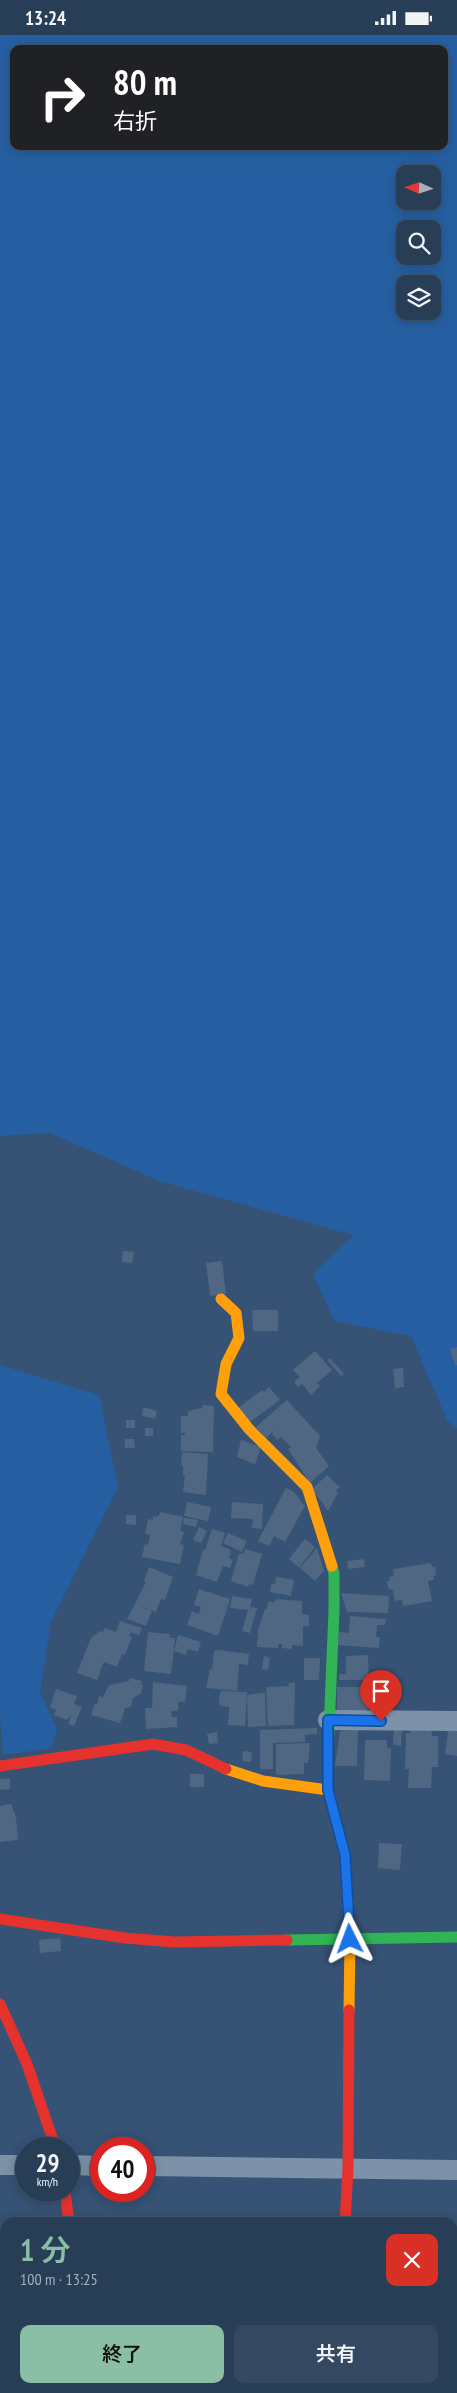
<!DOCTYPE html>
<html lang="ja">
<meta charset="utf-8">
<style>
:root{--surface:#283e57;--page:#344961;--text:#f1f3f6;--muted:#a5aeba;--line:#44576d;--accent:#8abfa5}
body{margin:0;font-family:"PT Sans Narrow","Noto Sans JP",sans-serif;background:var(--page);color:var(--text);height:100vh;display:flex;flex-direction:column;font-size:19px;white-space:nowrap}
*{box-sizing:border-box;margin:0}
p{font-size:16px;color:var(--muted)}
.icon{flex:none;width:28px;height:28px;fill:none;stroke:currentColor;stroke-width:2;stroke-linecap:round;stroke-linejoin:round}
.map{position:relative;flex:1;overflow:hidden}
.panel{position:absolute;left:0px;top:2182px;width:458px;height:176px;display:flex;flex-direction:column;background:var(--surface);border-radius:15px 15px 0 0;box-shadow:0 2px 12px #0003,0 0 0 1px var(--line)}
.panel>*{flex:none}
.banner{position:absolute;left:10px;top:10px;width:438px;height:105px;border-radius:10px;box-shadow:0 2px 12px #0003,0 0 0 1px var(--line);background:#202124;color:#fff;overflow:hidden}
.needle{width:32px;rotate:273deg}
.controls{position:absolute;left:396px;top:130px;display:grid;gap:10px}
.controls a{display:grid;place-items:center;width:45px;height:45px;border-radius:10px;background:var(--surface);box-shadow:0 2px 12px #0003,0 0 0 1px var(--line);font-size:25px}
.speed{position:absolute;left:15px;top:2102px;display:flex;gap:10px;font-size:25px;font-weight:700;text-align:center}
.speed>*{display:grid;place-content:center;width:65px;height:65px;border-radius:50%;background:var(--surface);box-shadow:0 2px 12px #0003,0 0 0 1px var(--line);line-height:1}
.speed small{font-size:12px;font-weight:400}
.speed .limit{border:8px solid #d22;background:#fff;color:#111}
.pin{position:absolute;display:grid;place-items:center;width:42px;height:42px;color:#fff;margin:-51px -21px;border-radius:50% 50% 50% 0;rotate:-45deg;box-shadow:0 0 5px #0007}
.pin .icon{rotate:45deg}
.me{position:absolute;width:55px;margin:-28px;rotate:357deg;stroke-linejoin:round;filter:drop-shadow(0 0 4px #0008)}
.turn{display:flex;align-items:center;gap:18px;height:105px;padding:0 20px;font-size:22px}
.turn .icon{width:65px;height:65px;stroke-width:2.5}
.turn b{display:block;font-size:35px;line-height:42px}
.round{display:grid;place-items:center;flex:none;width:52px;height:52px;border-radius:10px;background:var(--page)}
.head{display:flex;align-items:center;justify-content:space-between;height:85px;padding:0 20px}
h1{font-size:30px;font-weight:600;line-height:38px;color:var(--accent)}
.action{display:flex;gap:10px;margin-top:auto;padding:10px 20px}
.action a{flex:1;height:58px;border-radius:10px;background:var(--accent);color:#111;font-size:20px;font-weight:600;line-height:58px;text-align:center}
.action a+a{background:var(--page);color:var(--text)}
.status{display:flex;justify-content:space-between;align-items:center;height:35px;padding:0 25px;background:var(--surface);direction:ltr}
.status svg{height:14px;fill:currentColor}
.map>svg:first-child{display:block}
.green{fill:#265fa1;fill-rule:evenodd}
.building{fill:#506783}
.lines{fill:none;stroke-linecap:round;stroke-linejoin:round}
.street{stroke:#7d92a8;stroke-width:20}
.fast{stroke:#30b455;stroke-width:11}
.slow{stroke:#ff9f0a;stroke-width:11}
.jam{stroke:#e5322d;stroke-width:11}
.route-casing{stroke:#114b97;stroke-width:12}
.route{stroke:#1a73e8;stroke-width:9}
</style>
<div class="status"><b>13:24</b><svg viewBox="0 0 49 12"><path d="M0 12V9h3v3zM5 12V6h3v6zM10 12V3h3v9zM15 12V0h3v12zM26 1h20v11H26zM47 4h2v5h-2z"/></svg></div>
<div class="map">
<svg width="457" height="2358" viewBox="0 0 457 2358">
<rect width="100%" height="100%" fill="#365274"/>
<g class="green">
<path d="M0,0H457V1393L447,1385L411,1301L334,1286L313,1239L353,1200L159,1146L50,1098L0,1101ZM14,14H444V111H14ZM405,139H432V166H405ZM405,194H432V221H405ZM405,249H432V276H405Z"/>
<path d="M0,1330L99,1360L118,1452L51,1587L40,1657L57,1694L52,1713L3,1720L0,1680Z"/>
</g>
<g class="building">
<path d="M123,1216L134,1217L132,1228L122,1227Z"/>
<path d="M222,1226L226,1259L210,1261L206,1228Z"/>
<path d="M252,1275H278V1296H253Z"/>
<path d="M457,1312V1330L455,1331L450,1314Z"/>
<path d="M315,1316L332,1335L317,1348L320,1351L311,1360L302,1349L298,1352L294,1347L300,1342L293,1335Z"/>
<path d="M330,1323L344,1339L341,1341L327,1325Z"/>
<path d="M403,1333L404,1352L395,1353L393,1334Z"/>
<path d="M269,1352L280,1365L250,1387L238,1373L262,1355L264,1357Z"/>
<path d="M287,1365L320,1401L316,1413L329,1431L310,1448L288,1414L291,1412L281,1402L277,1405L272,1399L273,1396L266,1403L256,1392Z"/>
<path d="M202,1370L214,1371L213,1417L181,1416V1400H185V1398H181V1381H188V1376L202,1373Z"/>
<path d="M143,1372L157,1376L155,1384L142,1381Z"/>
<rect x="126" y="1385" width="9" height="8"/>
<rect x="145" y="1393" width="8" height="8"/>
<path d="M125,1404H134L135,1413H125Z"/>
<path d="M241,1405L261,1412L255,1429L237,1422Z"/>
<path d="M182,1417L208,1419L206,1460L183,1457L185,1440H183V1431L181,1430Z"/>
<path d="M327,1440L340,1452L336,1456L338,1458L328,1476L312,1454Z"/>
<path d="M286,1453L294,1457L305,1471L285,1507L274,1501L269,1511L258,1506Z"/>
<path d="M187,1467L211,1472L208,1486L184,1481Z"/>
<path d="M232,1467L263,1469L262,1494L252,1493L253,1484L231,1483Z"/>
<path d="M161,1477L183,1482L180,1496L184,1497L180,1509L184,1510L180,1529L142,1522L145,1509L148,1510L150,1500L145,1499L148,1484L153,1485V1481L157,1482Z"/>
<path d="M126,1480H136V1490L126,1489Z"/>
<path d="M184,1483L198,1485L196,1492L183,1489Z"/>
<path d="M199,1492L207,1496L201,1508L193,1505Z"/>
<path d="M212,1494L225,1498L221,1511L231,1515L229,1523L233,1525L230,1533L223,1531L217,1547L196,1540L203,1515H205Z"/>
<path d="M228,1498L247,1506L242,1517L223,1508Z"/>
<path d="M305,1504L315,1512L299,1533L289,1524Z"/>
<path d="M317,1513L324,1536L315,1546L300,1533Z"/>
<path d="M245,1514L262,1519L253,1550L249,1549L248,1552L231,1546L239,1518L244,1519Z"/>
<path d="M364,1524L365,1532L348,1534L347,1526Z"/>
<path d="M431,1528L432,1532L435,1531L436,1541H433L434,1545L428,1546L432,1566L403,1571L402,1565L395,1566L393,1555L388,1553L387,1546L390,1545L389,1542L394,1541L393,1534Z"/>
<path d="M149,1532L173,1542L165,1565L161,1564L156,1577L135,1569L146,1547L144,1546Z"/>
<path d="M276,1542L294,1545L291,1561L270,1557L271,1549H275Z"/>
<path d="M199,1554L230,1564L218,1601L187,1590L192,1576L199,1579L201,1572L194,1570Z"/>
<path d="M341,1558L389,1561L388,1578L347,1577Z"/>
<path d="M232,1561L252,1564L249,1580L251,1572L257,1573L250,1598L242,1596L248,1575L230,1573Z"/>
<path d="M275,1564L302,1566V1579L309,1580V1591H303V1611L292,1610V1614L282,1613V1609H278V1613L257,1612L258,1595L265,1574H267L268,1567H275Z"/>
<path d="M135,1569L152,1576L146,1591L127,1584Z"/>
<path d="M350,1581L386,1584L385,1590H377L376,1602H380L379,1613L338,1610L339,1597L349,1598Z"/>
<path d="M120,1586L142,1593L139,1600L131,1597L129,1601L132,1602L125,1620L122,1619L117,1632L104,1627L97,1645L77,1638L91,1603L100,1596L103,1597L105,1593L116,1597Z"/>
<path d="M148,1597L170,1599L169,1603H175L171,1639L144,1636Z"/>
<path d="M178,1600L201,1607L198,1617L188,1614L186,1620L174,1616Z"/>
<path d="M218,1615L249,1619L248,1630L239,1629L237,1656L206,1653L210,1634L212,1635L214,1616Z"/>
<path d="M368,1620L369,1645H339V1639H346V1621Z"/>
<path d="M264,1621L270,1623L268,1635L262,1634Z"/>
<path d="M304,1623H320L319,1645H304Z"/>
<path d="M130,1643L142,1646L141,1649L143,1650L141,1658L133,1663L131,1672L125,1673L120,1688L91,1680L95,1668L97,1669L99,1661L103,1662L109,1650L129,1646Z"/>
<path d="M153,1647L187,1651L185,1667H178V1676H171L172,1682H177V1692L146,1694L145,1673H152Z"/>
<path d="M288,1648H295L294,1690L268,1691L266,1652L289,1651Z"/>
<path d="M337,1652H365V1658H369L367,1680H337Z"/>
<path d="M56,1654L77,1661L74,1669L82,1672L74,1691L68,1689L72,1678L67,1685L54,1680L56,1675L50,1672Z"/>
<path d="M222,1656L247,1657L245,1691L228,1690L229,1672L221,1671L219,1668L220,1658Z"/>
<path d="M262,1658H265L266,1691L248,1692L247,1660Z"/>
<path d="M449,1688L457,1690V1721L445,1719Z"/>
<path d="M410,1691H431L432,1701H438V1732H432L431,1753H408L409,1734H405L406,1698H410Z"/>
<path d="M394,1692H402L401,1711L393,1710Z"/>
<path d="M317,1693V1699L305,1700V1707L273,1708V1734H260V1695Z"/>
<path d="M358,1694L357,1731H335L340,1696Z"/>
<path d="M217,1697L218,1708L209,1709L207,1699Z"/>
<path d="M365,1705H387V1713H391L390,1746L364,1745Z"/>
<path d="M310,1708L308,1728H304V1739L276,1740V1709Z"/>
<path d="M243,1716L252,1717L251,1727L242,1726Z"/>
<rect x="190" y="1739" width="14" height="13"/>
<path d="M10,1743V1754L0,1755V1744Z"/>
<path d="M11,1769L16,1782L18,1805L0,1807V1771Z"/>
<path d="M379,1808L402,1809L400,1835L378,1833Z"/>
<path d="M60,1903L61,1916L40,1918L39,1905Z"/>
</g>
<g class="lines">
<g class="street">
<path d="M328,1685L457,1686"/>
<path d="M0,2130H26"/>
<path d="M69,2130L101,2131"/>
<path d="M144,2131L457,2135"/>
<path d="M337,2358V2354"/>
</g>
<g class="fast">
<path d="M328,1718L334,1576V1539L332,1531"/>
<path d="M287,1905L457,1902"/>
</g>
<g class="slow">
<path d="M221,1264L236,1278L239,1303L226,1329L221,1359L249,1394L307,1452L332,1531"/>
<path d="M328,1718V1755L345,1820L350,1904L349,1975"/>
<path d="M226,1734L263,1746L328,1755"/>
</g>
<g class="jam">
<path d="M0,1731L153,1709L186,1715L226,1734"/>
<path d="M0,1884L125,1903L175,1907L287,1905"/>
<path d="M0,1969L27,2029L56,2114"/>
<path d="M65,2156L69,2188"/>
<path d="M345,2188L348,2134L349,1975"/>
<path d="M77,2354V2358"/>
</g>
</g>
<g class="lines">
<defs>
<path id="route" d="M350,1904L345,1820L328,1755V1685L381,1686"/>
</defs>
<use href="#route" class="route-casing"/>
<use href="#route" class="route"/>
</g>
</svg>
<div class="controls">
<a><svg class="needle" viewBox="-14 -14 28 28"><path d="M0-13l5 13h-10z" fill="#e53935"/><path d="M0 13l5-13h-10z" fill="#a5aeba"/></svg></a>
<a><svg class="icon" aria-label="search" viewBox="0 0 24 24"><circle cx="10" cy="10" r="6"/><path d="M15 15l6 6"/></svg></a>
<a><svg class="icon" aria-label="layers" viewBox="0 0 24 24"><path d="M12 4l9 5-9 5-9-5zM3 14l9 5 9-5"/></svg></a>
</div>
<div class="speed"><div>29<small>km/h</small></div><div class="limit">40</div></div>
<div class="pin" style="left:381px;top:1686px;background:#d93025"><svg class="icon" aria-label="arrive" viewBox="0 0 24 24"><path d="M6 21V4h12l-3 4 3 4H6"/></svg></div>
<svg class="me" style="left:350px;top:1904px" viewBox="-20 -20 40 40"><path d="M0-17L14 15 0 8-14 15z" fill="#1a73e8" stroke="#fff" stroke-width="4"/></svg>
<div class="banner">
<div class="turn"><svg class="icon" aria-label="right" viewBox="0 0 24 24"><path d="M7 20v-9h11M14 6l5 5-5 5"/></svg><div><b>80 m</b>右折</div></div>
</div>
<section class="panel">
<div class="head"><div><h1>1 分</h1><p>100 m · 13:25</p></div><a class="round" style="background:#d93025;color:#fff"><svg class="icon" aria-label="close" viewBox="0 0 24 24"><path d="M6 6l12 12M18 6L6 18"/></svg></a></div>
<div class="action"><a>終了</a><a>共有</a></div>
</section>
</div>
